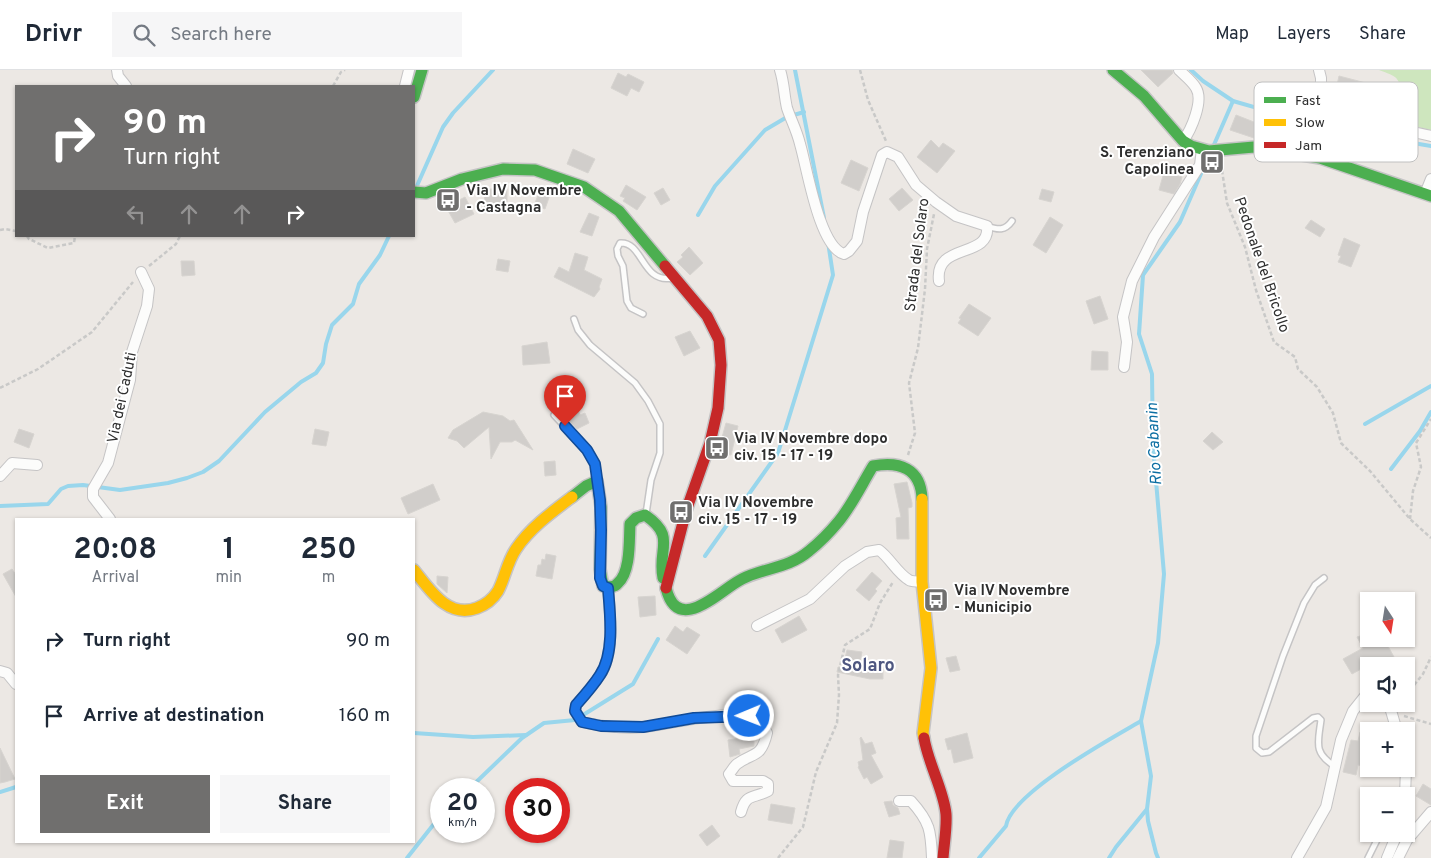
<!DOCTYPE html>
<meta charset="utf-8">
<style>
:root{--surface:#fff;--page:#f6f6f7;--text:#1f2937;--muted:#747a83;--line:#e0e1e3;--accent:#706f6e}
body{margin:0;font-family:Overpass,sans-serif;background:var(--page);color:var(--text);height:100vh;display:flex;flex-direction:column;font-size:19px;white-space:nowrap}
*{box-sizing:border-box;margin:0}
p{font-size:16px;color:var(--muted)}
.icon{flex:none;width:28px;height:28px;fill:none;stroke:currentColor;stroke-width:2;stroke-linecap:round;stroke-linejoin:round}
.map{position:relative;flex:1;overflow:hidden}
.panel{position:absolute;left:15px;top:448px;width:400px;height:325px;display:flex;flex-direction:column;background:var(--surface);border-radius:0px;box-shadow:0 1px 4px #0004}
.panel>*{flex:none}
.banner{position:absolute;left:15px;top:15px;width:400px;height:152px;border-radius:0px;box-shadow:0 1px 4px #0004;background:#706f6e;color:#fff;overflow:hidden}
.needle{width:32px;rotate:168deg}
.tools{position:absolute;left:1360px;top:522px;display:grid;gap:10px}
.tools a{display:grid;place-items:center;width:55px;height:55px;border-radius:0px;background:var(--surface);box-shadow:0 1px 4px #0004;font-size:25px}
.speed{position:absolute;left:430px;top:708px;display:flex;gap:10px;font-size:25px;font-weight:700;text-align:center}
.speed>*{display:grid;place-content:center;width:65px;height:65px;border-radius:50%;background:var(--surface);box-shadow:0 1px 4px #0004;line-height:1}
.speed small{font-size:12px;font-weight:400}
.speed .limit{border:8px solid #d22;background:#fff;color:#111}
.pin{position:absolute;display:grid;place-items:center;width:42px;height:42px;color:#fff;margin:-51px -21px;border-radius:50% 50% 50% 0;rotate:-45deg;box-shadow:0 0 5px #0007}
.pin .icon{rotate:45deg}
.me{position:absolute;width:55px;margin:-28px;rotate:269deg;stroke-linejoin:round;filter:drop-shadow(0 0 4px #0008)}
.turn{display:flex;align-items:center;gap:18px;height:105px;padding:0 25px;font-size:22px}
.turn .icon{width:65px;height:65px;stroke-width:2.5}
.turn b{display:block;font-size:35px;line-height:42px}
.lanes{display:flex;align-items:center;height:48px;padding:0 25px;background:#0003;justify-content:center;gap:25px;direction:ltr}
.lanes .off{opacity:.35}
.eta{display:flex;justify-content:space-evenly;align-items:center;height:85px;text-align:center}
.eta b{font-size:30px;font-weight:700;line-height:35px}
.action{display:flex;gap:10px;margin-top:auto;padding:10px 25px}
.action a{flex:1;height:58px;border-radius:0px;background:var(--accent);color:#fff;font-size:20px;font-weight:700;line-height:58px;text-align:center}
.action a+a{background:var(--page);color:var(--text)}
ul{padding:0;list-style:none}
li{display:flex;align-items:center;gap:15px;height:75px;padding:0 25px}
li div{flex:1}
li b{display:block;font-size:19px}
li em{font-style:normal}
header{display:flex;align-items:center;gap:30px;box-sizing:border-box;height:70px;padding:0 25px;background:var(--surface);border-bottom:1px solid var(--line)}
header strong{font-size:24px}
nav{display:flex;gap:28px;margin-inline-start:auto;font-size:18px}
.search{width:350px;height:45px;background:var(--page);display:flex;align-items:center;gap:12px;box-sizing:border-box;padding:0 18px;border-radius:0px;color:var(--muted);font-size:19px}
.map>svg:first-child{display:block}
.green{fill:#cee6be}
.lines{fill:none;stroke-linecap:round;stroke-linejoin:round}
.stream{stroke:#99d6ec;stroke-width:4}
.building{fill:#d1cecb;stroke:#d7d4d0}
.lane-casing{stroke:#c5c4c5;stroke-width:8}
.street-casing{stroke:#c5c4c5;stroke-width:12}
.fast-casing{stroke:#c5c4c5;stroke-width:14}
.slow-casing{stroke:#c5c4c5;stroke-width:14}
.jam-casing{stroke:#c5c4c5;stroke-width:14}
.path{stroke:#c9c9c8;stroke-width:2.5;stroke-dasharray:4 2.5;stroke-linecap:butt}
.lane{stroke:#fcfcfb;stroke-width:5}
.street{stroke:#fcfcfb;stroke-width:10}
.fast{stroke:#4caf50;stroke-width:11}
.slow{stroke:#ffc107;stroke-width:11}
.jam{stroke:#c62828;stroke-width:11}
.route-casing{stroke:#114b97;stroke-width:12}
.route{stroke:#1a73e8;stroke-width:9}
.labels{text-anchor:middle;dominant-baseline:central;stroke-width:4;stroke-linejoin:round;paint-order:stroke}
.poi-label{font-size:15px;font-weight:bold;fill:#2e2e2e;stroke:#fff;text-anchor:start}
.street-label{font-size:15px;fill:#2e2e2e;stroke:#fff}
.water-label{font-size:16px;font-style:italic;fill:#0d6fa3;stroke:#fff}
.quarter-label{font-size:18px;font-weight:bold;fill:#4d5680;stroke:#fff}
.key{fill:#fff;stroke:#c0c0c0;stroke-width:1}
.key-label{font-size:14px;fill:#2e2e2e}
</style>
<header>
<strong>Drivr</strong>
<div class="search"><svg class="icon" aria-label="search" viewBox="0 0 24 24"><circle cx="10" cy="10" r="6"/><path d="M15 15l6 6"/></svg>Search here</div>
<nav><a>Map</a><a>Layers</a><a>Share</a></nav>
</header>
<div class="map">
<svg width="1431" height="788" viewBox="0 0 1431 788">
<rect width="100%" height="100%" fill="#ece8e4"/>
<path class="green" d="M1379,0H1431V60L1418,57L1403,44C1403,33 1404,15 1395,7C1391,4 1384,2 1379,0Z"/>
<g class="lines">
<g class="stream">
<path d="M795,0L824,148"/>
<path d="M1191,0L1203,11L1233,31L1285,46L1360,64L1431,76"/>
<path d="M1213,77L1233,31"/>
<path d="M416,118L443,57L453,43L493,0"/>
<path d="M698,145L715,116L765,60L787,47L804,42"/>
<path d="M1365,354L1431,316"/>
<path d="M1391,399L1420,361L1431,342"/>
<path d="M0,436L48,434L61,419L68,416L83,415L120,420L168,413L187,408L203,402L219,391L265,342L301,312L316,303L323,293L326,274L332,255L353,234L359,214L380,185L389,166"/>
<path d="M705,486L778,383L833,205L828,172"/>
<path d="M414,663L473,667L526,665"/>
<path d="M469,719L522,668L544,653L575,650L633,614L658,569"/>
<path d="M0,722L16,717"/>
<path d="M407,788L441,745"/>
<path d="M979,788L1006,756C1011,723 1112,668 1141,651"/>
<path d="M1109,788L1116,777L1147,739"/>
<path d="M1158,788L1156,783L1148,751L1147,739L1151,706L1141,651L1158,573L1164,504L1153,376L1152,304L1139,264L1143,205L1180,152L1210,83"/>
</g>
</g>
<g class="building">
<path d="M1141,0H1172L1173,3L1158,17Z"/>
<path d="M618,3L626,7L628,4L644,12L639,22L631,18L627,26L611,18Z"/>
<path d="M1339,6L1389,19L1386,32L1383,31L1382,36L1373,34L1372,38L1334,29Z"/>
<path d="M1236,45L1259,54L1254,68L1230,60Z"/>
<path d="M931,70L939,78L943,73L955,81L937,103L917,87Z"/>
<path d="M573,79L595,89L588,103L567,94Z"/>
<path d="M851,90L868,98L859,121L841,113Z"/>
<path d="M1164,102L1182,107L1180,114L1174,124L1159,120Z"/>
<path d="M626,115L646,127L637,140L623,131L625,128L620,126Z"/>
<path d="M542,116L552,119L545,139L534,135Z"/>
<path d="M663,118L670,130L661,135L654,123Z"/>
<path d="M902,118L913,130L899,141L889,129Z"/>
<path d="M485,119H507V138L484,137Z"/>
<path d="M1042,119L1054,122L1051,132L1039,129Z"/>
<path d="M465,127L474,144L455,153L446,137Z"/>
<path d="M589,143L599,147L592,166L580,162Z"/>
<path d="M1050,147L1063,155L1046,183L1033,175Z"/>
<path d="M1311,150L1325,159L1320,167L1305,158Z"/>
<path d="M1344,168L1360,175L1351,197L1338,192L1341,186L1338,185Z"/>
<path d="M689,177L703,193L690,205L677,192L683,187L681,185Z"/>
<path d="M575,183L588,187L584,200L602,209L599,217L600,219L594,227L554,207L559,197L569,202Z"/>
<path d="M498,189L510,191L508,202L496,200Z"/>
<path d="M181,191H194L195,205L182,206Z"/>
<path d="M1100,226L1108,249L1094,254L1086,231Z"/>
<path d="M969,234L991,248L978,266L958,253L961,249L959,248Z"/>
<path d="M690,261L700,278L684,286L675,267Z"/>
<path d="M547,272L550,293L523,295L522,276Z"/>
<path d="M1092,281L1108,282V300H1091Z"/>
<path d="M576,334L580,345L585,343L589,353L577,359L563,345V339Z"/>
<path d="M483,342L503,346L510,351L514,350L533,380L515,370L512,372H500L491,389L489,357L464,378L457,371L448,368L453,360Z"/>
<path d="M726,353L738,356L731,385L718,382Z"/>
<path d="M19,359L34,364L29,378L14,372Z"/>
<path d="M315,359L329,362L326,376L312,374Z"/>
<path d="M1212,362L1223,372L1213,380L1203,371Z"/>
<path d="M555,391L556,405L545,406L544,392Z"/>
<path d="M907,412L912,433V437L908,438L909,469H897L896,448L901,447L894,414Z"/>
<path d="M433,414L440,430L408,444L401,428Z"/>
<path d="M546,484L556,486L552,509L536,506L538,495H541L542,489L545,490Z"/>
<path d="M12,499L16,505V527L3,504Z"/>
<path d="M872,502L882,511L875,519L877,521L869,531L856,520Z"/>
<path d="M437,506L448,507L447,523L437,514Z"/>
<path d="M655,526L656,545L640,547L638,527Z"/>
<path d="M799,546L807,560L782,573L775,560Z"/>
<path d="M675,556L683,562L687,557L700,565L687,584L666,570Z"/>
<path d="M1369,563V569H1384L1394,587L1376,596H1369V600L1365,602L1363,598L1352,604L1343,589L1363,578L1357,567Z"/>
<path d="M847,580L862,582L859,597H883V609H870L837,602L838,597H843Z"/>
<path d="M956,586L960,600L950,602L946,588Z"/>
<path d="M1360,662L1369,664V697L1358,695L1356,705L1343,702L1351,670L1358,671Z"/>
<path d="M967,663L973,688L954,693L951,679L948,680L945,669Z"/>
<path d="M754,666V676L739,679L740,684L730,687L728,670Z"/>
<path d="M861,667L865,674L872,672L876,683L871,685L883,707L871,714L867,707L864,709L858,697L859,696L858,692L863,690L860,668Z"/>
<path d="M0,678L15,709L5,712L0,713Z"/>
<path d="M1423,714L1431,719V735L1416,726Z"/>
<path d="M892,731L893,735L898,738L900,744L889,747L884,732Z"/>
<path d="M771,734L795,738L792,754L768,750Z"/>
<path d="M712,755L720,766L707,776L699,765Z"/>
<path d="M890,770L904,772L902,788H887Z"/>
</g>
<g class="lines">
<defs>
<g id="lane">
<path d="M987,156C998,160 1005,161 1012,151"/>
<path d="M643,244L631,238L627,231L623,196L618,186L617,179L620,173C643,171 642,214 672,208"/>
<path d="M574,249L578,260L590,275L635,313L648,331L660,354V383L651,410L646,444"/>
<path d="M554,345L587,380L595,394L597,409"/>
<path d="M1324,508L1315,515L1304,533L1283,586L1256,666V678L1262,683L1269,682L1313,648L1318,647L1321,650C1318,673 1313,683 1336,697"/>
<path d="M1368,788L1380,764"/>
</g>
<g id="street">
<path d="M117,0L118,6L126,16"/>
<path d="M780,0C784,12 784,25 787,38C791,50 797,61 800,74C807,97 819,177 844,184L849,181L857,171L863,142L882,85L887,82L898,87L916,115L936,132L956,146L987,156C991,189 934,172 939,211"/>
<path d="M1179,0C1184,5 1192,11 1196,18C1204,31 1191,60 1183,71"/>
<path d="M1319,0L1321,8V33C1339,50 1404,59 1431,66"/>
<path d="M405,16L409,0"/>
<path d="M1425,124L1431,109"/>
<path d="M1124,297L1127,272L1123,247L1132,211L1154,167L1200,95L1202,79"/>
<path d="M0,406L12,393L37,395"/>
<path d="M110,449L93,427V419L108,393L130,310L132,282L147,236L149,219L141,202"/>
<path d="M608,518C610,542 615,584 600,605C593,616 584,626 576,635L575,641L582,652C601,656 623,659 644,657C666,655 742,636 759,650C762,653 765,659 767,663C761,689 753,682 737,694C734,696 732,701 729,704L733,711H763L768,714V721C753,729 746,723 741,742"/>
<path d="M757,556L810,529L845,496L867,482L879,480C890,488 897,503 909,510C912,512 918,511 922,512"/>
<path d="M0,601L7,603L16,614"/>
<path d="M1389,634L1397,661"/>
<path d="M1405,726L1406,699"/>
<path d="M899,731H911C930,752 931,761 932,788"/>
<path d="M1297,788L1326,737L1341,670L1353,641L1369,621"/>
<path d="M1387,788L1397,764"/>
<path d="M1398,788L1407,770L1431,742"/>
</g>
<g id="fast">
<path d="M1113,0L1144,26L1183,71L1191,76L1209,81L1254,77L1320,88L1431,126"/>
<path d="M414,27L422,0"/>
<path d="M414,122L426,123L462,109L503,99L535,100L584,117L619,141L665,196"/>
<path d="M572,427L586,416L597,411L601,437L600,499L603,516C609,517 614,518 618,513C631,502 629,469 630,454L636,448L645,445C677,467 657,478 663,508"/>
<path d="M666,518C678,567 721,519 742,509C764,498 789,498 809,481C819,473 830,462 839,451C852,435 862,414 873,396C899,391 921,398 922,429"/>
</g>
<g id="slow">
<path d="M922,429V512L931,598L923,663L924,668"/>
<path d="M414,500C430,520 448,549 477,538C485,535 493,529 498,521C505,508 507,492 516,479C530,458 552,442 572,427"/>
</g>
<g id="jam">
<path d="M665,196L707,246L719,270L721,295L718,338L710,373L686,441L666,518"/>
<path d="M924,668C928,693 944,721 946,744C947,758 944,774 943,788"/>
</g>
</defs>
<use href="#lane" class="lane-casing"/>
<use href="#street" class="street-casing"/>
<use href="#fast" class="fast-casing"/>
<use href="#slow" class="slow-casing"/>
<use href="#jam" class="jam-casing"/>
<g class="path">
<path d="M860,0L868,30L886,71"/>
<path d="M333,16L341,2L345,0"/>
<path d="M1221,94L1227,133L1245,177L1256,220L1274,272L1295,287L1298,299L1317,317L1333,343L1341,373L1370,401L1410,449L1431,468"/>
<path d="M0,160L5,159L16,161"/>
<path d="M27,166L29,169L48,178L74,173L75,166"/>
<path d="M149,196L176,174L180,166"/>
<path d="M0,318L38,299L92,262L133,212"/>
<path d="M908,385L915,363L909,313L918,278L925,219L927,179L934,144"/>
<path d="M1410,449L1413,421L1421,397L1416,373L1431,349"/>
<path d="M1406,625L1423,604L1431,587"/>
<path d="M1404,646L1431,654"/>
<path d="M778,788L803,757L816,702L837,653L839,625L838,605L845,575L870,559L880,533L893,512"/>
</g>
<use href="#lane" class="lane"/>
<use href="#street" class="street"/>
<use href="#fast" class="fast"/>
<use href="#slow" class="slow"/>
<use href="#jam" class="jam"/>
</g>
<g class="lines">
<defs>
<path id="route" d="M565,356L587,380L595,394L600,430L601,460L600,508L603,516L608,518C610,543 615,583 600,605C593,616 584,626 576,635L575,641L582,652L601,656L643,657L694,648L749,646"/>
</defs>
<use href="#route" class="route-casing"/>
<use href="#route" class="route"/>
</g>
<defs>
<symbol id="bus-square" viewBox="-11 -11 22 22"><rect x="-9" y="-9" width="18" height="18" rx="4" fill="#706f6e" stroke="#fff"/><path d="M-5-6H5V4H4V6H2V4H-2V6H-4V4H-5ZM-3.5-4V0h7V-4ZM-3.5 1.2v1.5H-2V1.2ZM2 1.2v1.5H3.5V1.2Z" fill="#fff"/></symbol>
</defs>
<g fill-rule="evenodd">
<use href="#bus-square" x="1198" y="78" width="28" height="28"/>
<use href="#bus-square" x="434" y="116" width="28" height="28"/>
<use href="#bus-square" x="703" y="364" width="28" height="28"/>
<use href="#bus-square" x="667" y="428" width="28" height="28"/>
<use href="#bus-square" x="922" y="516" width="28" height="28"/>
</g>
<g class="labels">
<g class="poi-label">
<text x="1194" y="83" text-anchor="end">S. Terenziano<tspan x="1194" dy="17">Capolinea</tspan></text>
<text x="466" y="121">Via IV Novembre<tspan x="466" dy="17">- Castagna</tspan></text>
<text x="734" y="369">Via IV Novembre dopo<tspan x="734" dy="17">civ. 15 - 17 - 19</tspan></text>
<text x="698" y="433">Via IV Novembre<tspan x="698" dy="17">civ. 15 - 17 - 19</tspan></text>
<text x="954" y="521">Via IV Novembre<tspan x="954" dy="17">- Municipio</tspan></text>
</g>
<g class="street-label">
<text transform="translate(918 185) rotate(-83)">Strada del Solaro</text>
<text transform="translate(1261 195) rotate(71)">Pedonale del Bricollo</text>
<text transform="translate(123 328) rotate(-78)">Via dei Caduti</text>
</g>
<g class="water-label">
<text transform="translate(1155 374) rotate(-93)">Rio Cabanin</text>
</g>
<g class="quarter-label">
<text x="868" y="596">Solaro</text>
</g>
</g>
<rect x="1254" y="12" width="164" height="80" rx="8" class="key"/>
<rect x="1264" y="27" width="22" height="6" fill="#4caf50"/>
<rect x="1264" y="49" width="22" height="7" fill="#ffc107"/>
<rect x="1264" y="72" width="22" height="6" fill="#c62828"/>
<g class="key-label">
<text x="1295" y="35">Fast</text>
<text x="1295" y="57">Slow</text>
<text x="1295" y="80">Jam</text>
</g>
</svg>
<div class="tools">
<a><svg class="needle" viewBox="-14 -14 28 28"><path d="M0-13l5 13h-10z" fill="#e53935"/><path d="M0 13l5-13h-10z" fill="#747a83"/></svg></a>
<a><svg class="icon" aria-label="sound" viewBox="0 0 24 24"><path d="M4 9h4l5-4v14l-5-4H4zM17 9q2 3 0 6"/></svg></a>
<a>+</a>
<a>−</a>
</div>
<div class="speed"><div>20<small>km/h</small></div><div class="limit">30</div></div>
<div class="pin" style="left:565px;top:356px;background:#d93025"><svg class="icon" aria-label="arrive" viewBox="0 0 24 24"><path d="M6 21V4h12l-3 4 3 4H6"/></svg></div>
<svg class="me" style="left:749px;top:646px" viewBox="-20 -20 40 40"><circle r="17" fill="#1a73e8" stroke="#fff" stroke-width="3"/><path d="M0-11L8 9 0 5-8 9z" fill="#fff"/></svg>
<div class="banner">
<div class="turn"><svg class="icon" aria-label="right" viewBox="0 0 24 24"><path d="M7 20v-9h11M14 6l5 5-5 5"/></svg><div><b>90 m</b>Turn right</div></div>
<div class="lanes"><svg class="icon off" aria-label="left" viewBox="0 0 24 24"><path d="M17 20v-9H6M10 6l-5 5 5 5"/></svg><svg class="icon off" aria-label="ahead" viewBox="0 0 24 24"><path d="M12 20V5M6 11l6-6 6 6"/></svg><svg class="icon off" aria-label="ahead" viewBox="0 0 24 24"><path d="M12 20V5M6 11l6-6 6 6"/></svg><svg class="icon" aria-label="right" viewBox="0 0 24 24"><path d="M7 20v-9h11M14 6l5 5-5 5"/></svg></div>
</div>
<section class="panel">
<div class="eta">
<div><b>20:08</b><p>Arrival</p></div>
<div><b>1</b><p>min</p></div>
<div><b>250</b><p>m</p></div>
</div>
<ul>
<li><svg class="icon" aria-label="right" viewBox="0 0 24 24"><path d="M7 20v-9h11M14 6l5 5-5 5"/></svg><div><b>Turn right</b></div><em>90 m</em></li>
<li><svg class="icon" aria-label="arrive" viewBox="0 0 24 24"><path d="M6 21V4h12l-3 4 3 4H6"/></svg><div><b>Arrive at destination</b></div><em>160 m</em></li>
</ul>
<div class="action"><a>Exit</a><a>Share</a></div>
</section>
</div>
